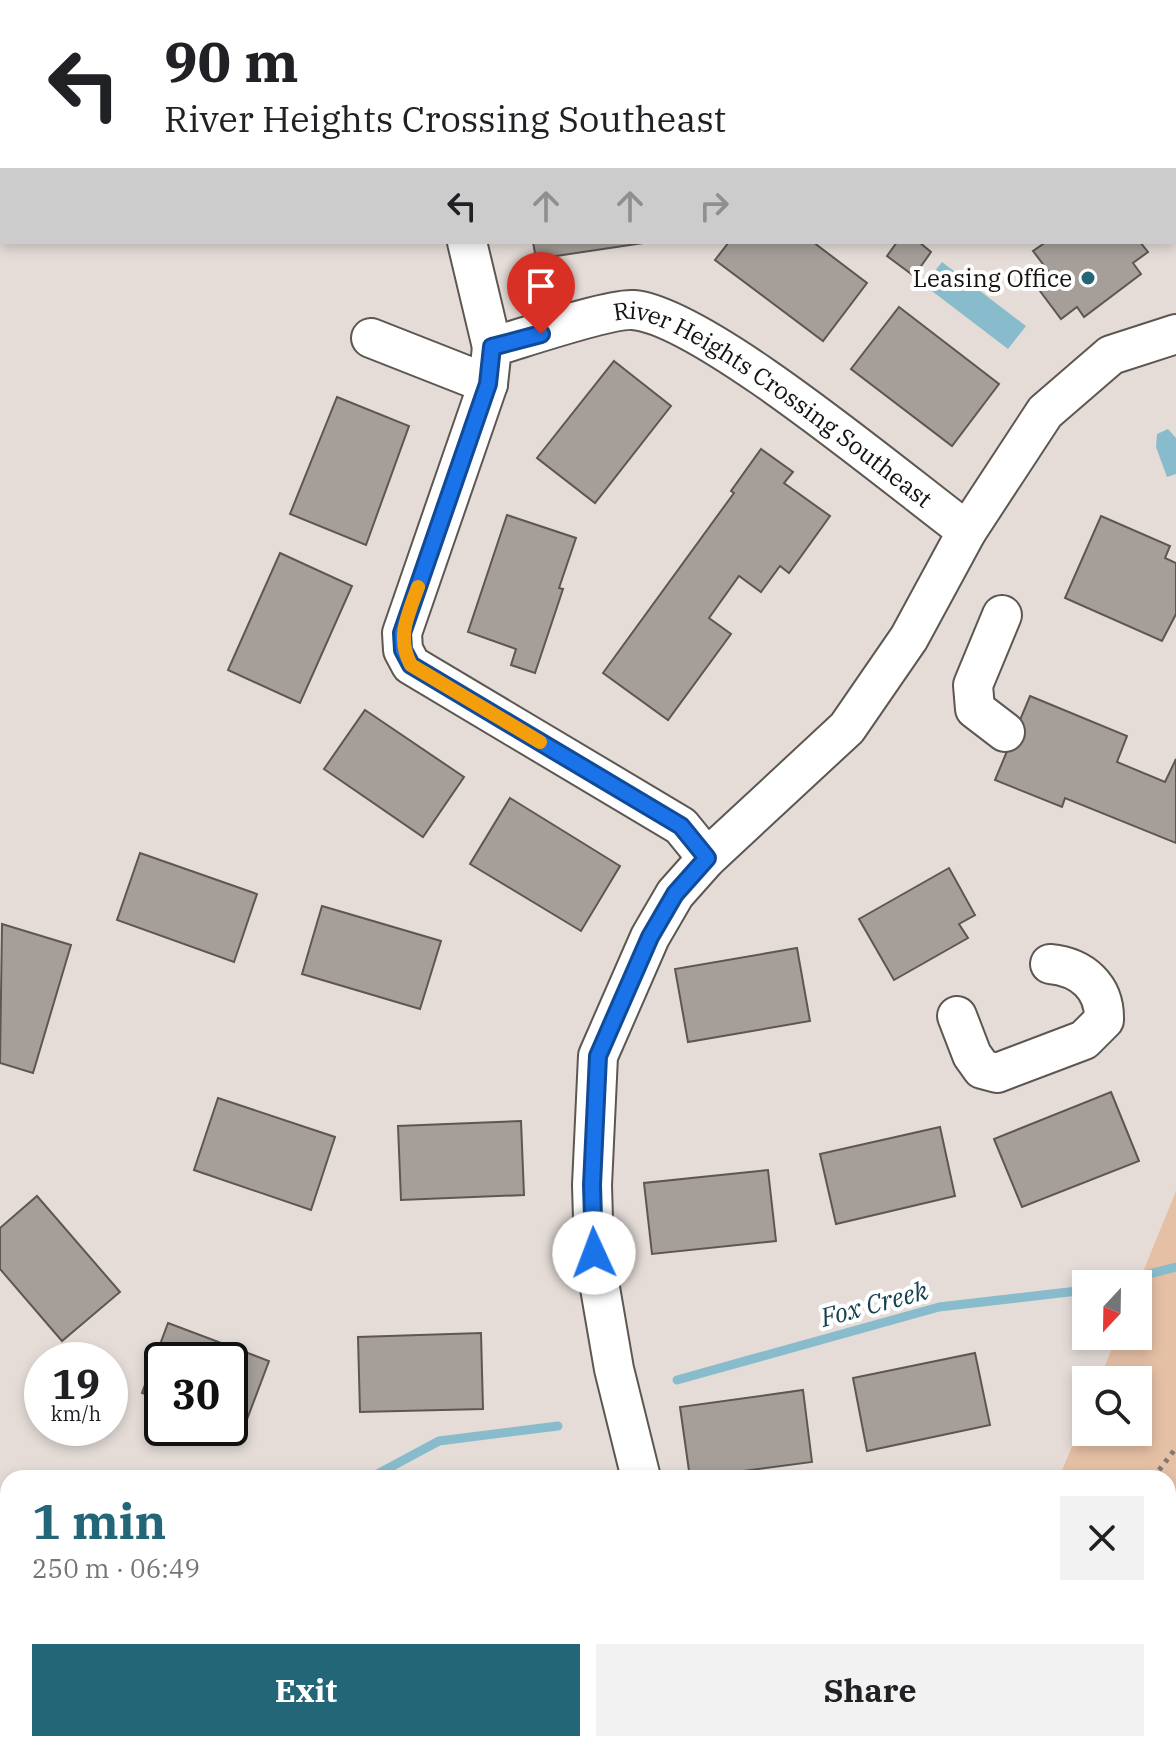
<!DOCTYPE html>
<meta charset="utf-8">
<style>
:root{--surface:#fff;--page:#f2f2f2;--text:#202124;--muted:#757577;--accent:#226678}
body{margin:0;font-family:"IBM Plex Serif",serif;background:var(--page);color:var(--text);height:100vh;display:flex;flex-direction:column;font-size:30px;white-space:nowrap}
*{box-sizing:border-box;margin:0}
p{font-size:26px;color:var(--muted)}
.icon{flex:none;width:44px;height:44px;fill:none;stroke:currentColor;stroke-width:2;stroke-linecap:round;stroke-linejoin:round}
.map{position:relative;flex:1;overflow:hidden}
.drawer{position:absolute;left:0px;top:1470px;width:1176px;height:282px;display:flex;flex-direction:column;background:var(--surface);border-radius:24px 24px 0 0;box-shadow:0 4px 12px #0003}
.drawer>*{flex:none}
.hud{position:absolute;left:0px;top:0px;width:1176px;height:244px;box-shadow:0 4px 12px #0003;background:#fff;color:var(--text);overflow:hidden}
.needle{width:52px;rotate:202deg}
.buttons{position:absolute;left:1072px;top:1270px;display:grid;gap:16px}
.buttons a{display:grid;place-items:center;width:80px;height:80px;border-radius:0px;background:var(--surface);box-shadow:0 4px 12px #0003;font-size:40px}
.speed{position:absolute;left:24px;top:1342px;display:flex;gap:16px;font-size:40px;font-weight:700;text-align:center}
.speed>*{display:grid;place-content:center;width:104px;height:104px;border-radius:50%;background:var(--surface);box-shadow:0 4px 12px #0003;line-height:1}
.speed small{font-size:20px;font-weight:400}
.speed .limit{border:4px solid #111;border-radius:12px;background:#fff;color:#111}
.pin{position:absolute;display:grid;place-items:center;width:68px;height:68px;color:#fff;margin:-82px -34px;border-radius:50% 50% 50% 0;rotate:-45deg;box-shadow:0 0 8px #0007}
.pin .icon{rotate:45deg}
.me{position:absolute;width:88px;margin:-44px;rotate:358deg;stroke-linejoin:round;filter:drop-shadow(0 0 6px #0008)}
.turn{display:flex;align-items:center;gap:28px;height:168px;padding:0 32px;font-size:36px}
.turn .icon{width:104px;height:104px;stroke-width:2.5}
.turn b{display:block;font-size:56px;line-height:68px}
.lanes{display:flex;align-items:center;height:76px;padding:0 32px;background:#0003;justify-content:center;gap:40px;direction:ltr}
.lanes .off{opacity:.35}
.round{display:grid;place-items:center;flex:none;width:84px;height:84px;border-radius:0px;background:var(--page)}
.overview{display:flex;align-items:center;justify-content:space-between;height:136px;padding:0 32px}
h1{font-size:48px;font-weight:700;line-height:60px;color:var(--accent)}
.action{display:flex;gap:16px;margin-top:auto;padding:16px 32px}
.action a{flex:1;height:92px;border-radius:0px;background:var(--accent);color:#fff;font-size:32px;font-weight:700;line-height:92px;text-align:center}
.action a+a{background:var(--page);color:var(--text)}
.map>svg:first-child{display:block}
.green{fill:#e5c0a5}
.water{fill:#88bccc}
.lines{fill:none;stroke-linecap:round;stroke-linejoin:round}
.stream{stroke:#88bccc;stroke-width:9}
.building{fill:#a69f99;stroke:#5d5752;stroke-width:2}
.minor-casing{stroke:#5d5752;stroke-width:42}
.path{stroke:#7f7975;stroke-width:5;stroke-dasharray:4 6;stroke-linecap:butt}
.minor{stroke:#fff;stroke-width:38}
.route-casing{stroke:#114b97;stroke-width:20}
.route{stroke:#1a73e8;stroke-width:14}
.slow{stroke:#f59e0b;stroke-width:14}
.poi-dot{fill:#226678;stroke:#fff;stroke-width:3}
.labels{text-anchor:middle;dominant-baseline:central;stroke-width:8;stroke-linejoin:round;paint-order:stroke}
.poi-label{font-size:24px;fill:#14110f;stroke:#fff;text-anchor:end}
.street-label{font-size:24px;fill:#14110f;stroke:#fff}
.water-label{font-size:26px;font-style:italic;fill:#14424e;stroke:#fff}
</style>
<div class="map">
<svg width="1176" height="1751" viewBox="0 0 1176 1751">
<rect width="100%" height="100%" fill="#e5dcd7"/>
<g class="green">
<path d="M1176,1191V1751H948L951,1744H1168V1478H1059L1086,1412V1432H1138V1380H1099L1117,1336H1138V1284Z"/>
<path d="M0,1643L8,1646V1744H251L269,1751H0Z"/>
</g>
<g class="water">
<path d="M942,262L1026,326L1008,349L924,285Z"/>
<path d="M1168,429L1176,438V474L1167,477L1156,447L1157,434Z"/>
</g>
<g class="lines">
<g class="stream">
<path d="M1110,1284L1176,1267"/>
<path d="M677,1380L939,1307L1086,1290"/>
<path d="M370,1478L439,1441L558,1426"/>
<path d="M0,1531L8,1534"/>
</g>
</g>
<g class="building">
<path d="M533,242H650L536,259Z"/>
<path d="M729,242H813L867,283L823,341L715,260Z"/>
<path d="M897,242H919L931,252L914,276L887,256Z"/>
<path d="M1046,242H1140L1148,252L1133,263L1141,274L1084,317L1077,307L1061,319L1034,283L1049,272L1033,251Z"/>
<path d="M899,307L999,384L952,446L851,369Z"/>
<path d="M614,361L671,406L595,503L537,458Z"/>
<path d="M337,397L409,426L366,545L290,514Z"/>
<path d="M761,449L793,472L784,483L830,516L789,573L780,566L761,592L739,576L709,618L731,634L668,720L603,673L734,493L731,491Z"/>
<path d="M507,515L576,538L559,588L563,589L535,673L511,665L516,649L468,632Z"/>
<path d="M1101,516L1170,546L1165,558L1176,563V614L1162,641L1065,598Z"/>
<path d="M280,553L352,586L300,703L228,670Z"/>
<path d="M1030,696L1127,736L1117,762L1165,782L1176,759V843L1065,798L1062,807L995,780Z"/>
<path d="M365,710L464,777L423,837L324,769Z"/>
<path d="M510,798L620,866L581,931L470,864Z"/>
<path d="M140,853L257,894L234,962L117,920Z"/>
<path d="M949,868L975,915L959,924L968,938L894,980L859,919Z"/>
<path d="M322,906L441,941L420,1009L302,974Z"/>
<path d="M2,924L71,945L33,1073L0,1063Z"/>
<path d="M797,948L810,1021L688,1042L675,969Z"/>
<path d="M1111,1092L1139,1161L1022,1207L994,1139Z"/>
<path d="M218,1098L335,1137L311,1210L194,1170Z"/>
<path d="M521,1121L524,1195L401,1200L398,1126Z"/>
<path d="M940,1127L955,1196L836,1224L820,1154Z"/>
<path d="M768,1170L776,1241L652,1254L644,1183Z"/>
<path d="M37,1196L120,1292L62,1341L0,1269V1228Z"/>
<path d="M168,1323L269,1361L243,1430L230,1425V1360H162V1400L142,1393Z"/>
<path d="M481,1333L483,1409L360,1412L358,1337Z"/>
<path d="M975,1353L990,1425L867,1451L853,1378Z"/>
<path d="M803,1390L812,1462L690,1478L680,1407Z"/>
<path d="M559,1744H656L661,1751H565Z"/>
</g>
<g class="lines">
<defs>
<g id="minor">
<path d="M467,242L492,347"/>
<path d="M371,338L488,384"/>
<path d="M1002,615L973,685L975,709L1005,732"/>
<path id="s1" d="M707,858L681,826L411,665L403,650L402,633L488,384L492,347C520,339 610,308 633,310C703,315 902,483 967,531"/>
<path d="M957,1016L972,1055L982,1069L997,1073L1084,1040L1104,1020C1105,987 1082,967 1050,964"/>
<path d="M641,1478L614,1369L594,1253L592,1185L598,1056L650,937L675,894L707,858L847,728L909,638L967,531L1045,412L1111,355L1176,334"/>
<path d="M761,1744L786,1751"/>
</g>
</defs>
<use href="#minor" class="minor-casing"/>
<g class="path">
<path d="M36,2L39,0"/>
<path d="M0,31L2,30"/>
<path d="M1153,1478L1176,1448"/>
<path d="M0,1629H8"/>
<path d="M0,1722L8,1740"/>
<path d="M10,1744L13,1751"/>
<path d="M221,1744L225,1751"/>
<path d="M1032,1744L1033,1751"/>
</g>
<use href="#minor" class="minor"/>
</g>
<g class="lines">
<defs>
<path id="route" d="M541,334L492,347L488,384L402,633L403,650L411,665L681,826L707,858L675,894L650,937L598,1056L592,1185L594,1253"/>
</defs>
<use href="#route" class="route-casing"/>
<use href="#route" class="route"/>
<path class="slow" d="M418,587C408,615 396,637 411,665L540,742"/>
</g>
<circle class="poi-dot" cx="1088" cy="278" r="8"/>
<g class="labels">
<g class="poi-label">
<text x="1072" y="278">Leasing Office</text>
</g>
<g class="street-label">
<text stroke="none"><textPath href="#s1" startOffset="1004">River Heights Crossing Southeast</textPath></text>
</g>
<g class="water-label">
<text transform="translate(874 1303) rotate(-15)">Fox Creek</text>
</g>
</g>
</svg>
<div class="buttons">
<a><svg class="needle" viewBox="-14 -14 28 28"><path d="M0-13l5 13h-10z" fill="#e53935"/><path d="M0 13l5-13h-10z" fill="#757577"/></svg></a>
<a><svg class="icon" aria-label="search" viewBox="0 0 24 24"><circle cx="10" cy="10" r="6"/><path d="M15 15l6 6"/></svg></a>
</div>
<div class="speed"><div>19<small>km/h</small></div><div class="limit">30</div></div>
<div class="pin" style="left:541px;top:334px;background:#d93025"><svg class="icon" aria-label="arrive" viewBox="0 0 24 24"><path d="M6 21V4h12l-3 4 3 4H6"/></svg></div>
<svg class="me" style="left:594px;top:1253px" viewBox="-20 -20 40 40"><circle r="19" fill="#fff"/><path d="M0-13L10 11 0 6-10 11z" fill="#1a73e8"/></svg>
<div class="hud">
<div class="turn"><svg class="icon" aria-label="left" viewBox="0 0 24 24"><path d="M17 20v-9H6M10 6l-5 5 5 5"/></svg><div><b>90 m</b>River Heights Crossing Southeast</div></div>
<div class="lanes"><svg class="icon" aria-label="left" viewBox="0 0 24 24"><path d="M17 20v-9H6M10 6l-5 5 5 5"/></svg><svg class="icon off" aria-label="ahead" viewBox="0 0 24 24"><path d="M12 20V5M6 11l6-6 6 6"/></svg><svg class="icon off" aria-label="ahead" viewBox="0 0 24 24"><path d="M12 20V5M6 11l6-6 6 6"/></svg><svg class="icon off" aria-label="right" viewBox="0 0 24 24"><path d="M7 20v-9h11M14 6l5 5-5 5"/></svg></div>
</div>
<section class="drawer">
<div class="overview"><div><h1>1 min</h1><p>250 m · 06:49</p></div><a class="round"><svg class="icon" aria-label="close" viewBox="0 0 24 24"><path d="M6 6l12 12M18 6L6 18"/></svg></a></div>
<div class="action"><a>Exit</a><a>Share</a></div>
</section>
</div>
